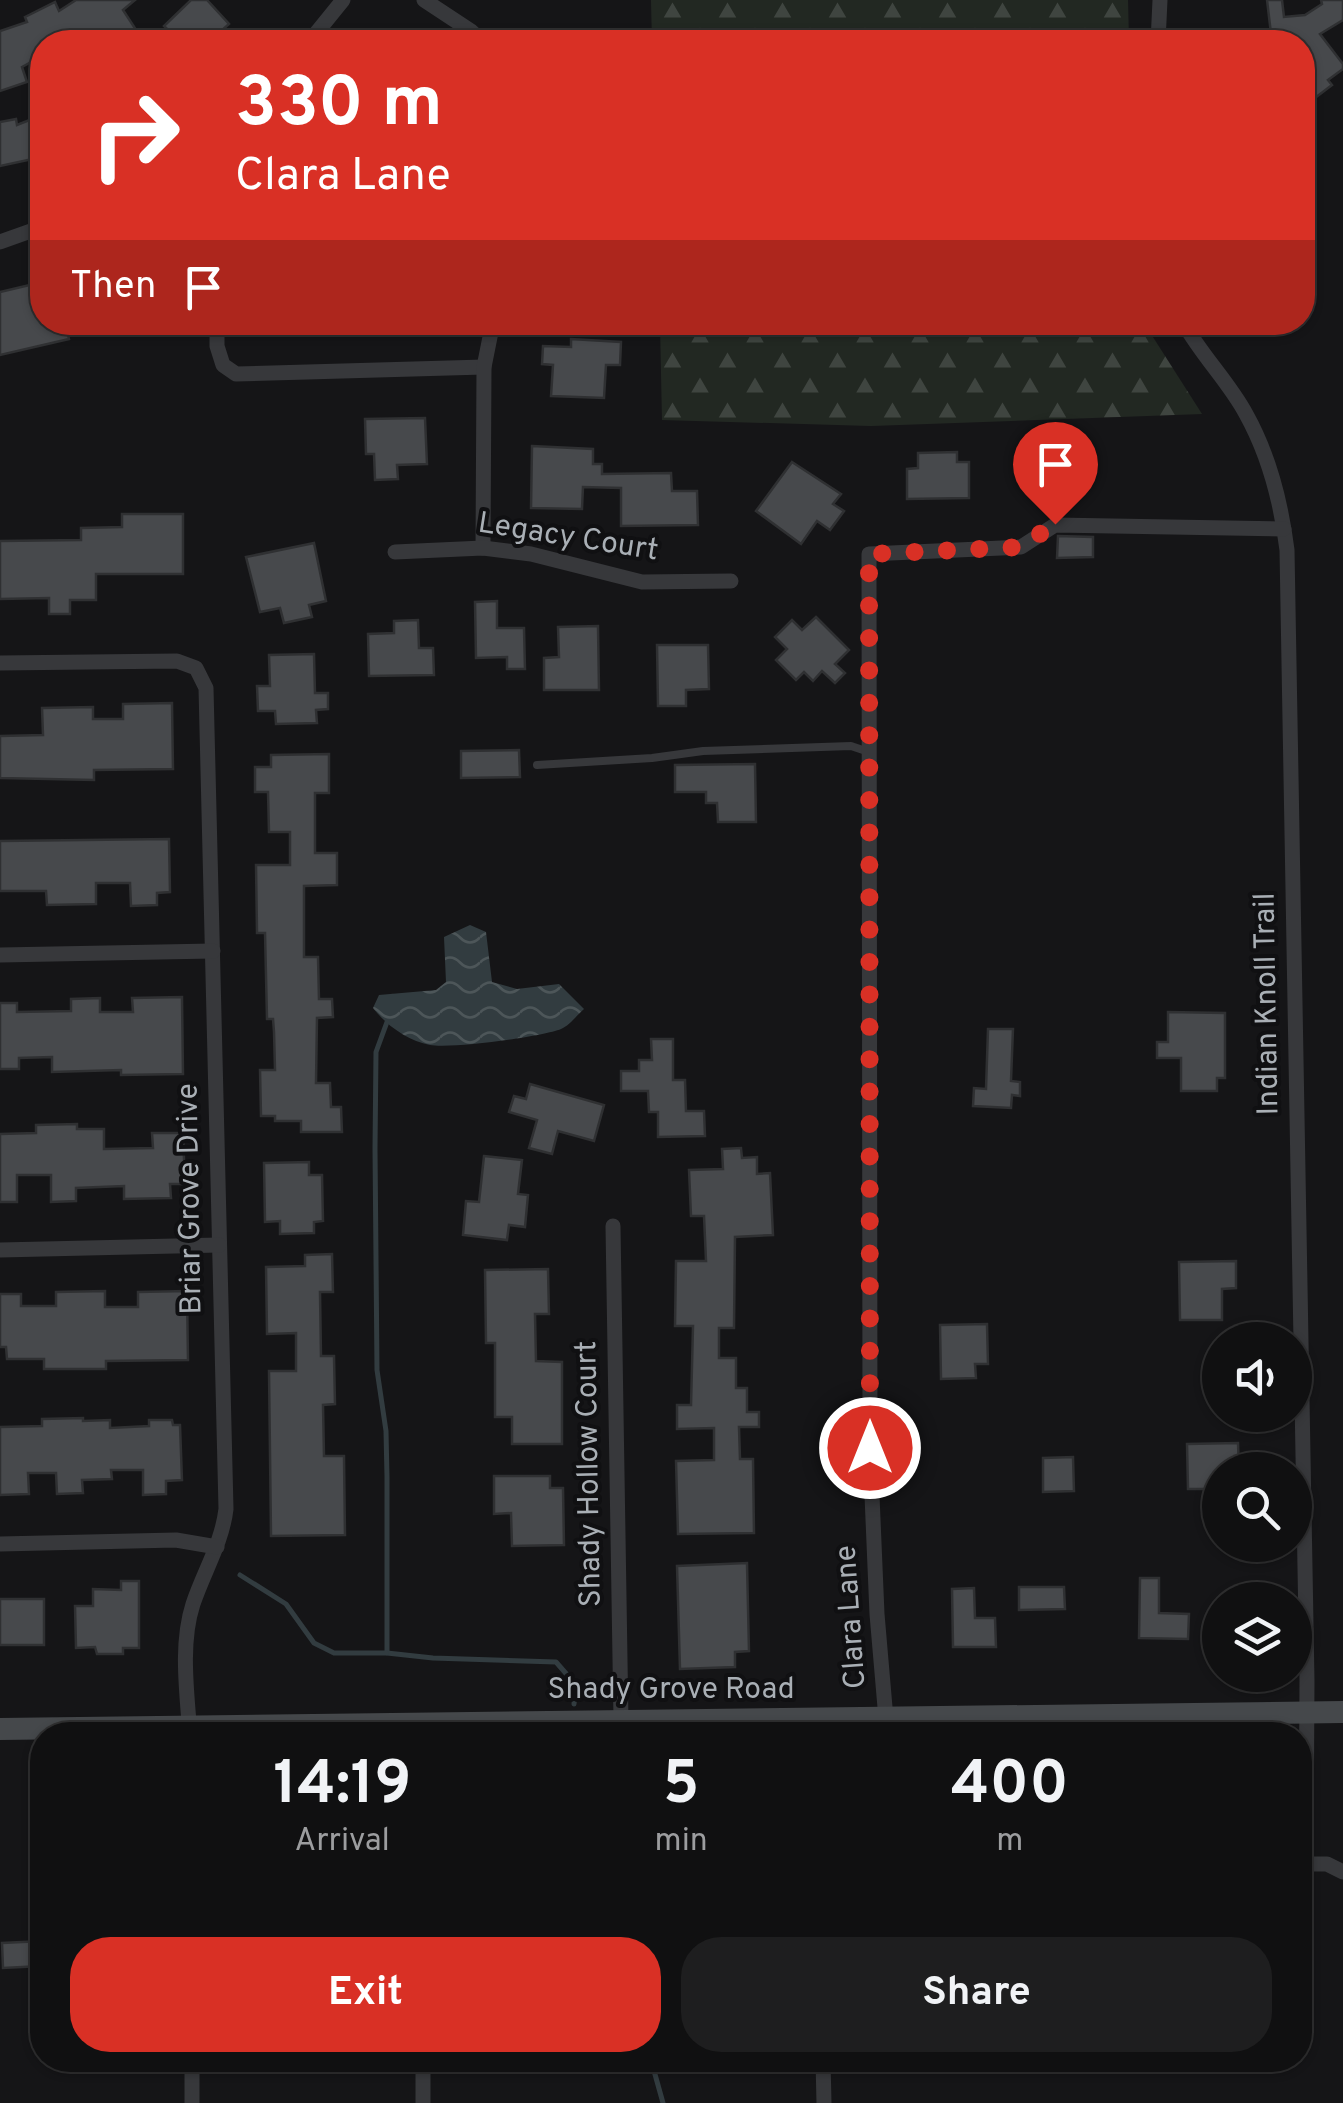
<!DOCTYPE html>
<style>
:root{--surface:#101011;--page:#1e1e1f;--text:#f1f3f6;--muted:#9c9d9f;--line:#303031;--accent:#d93025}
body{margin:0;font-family:Overpass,sans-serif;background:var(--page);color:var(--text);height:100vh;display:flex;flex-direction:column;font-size:38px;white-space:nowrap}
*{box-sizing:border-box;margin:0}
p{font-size:32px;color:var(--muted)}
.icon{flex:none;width:55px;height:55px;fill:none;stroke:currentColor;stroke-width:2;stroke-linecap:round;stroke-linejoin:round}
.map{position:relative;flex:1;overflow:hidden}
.sheet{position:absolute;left:30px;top:1722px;width:1282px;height:350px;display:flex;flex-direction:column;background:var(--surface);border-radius:40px;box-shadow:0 2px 8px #0004,0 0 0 2px var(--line)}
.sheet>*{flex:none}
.hud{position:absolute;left:30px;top:30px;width:1285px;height:305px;border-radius:40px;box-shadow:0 2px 8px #0004,0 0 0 2px var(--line);background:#d93025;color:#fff;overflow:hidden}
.buttons{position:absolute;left:1202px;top:1322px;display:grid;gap:20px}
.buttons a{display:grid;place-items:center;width:110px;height:110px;border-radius:50%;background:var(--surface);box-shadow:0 2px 8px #0004,0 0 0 2px var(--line);font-size:50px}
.pin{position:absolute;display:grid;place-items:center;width:85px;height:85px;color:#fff;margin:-102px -42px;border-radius:50% 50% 50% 0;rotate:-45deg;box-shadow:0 0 10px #0007}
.pin .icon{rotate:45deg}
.me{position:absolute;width:110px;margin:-55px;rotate:0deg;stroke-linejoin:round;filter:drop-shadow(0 0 8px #0008)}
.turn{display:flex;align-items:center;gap:35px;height:210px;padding:0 40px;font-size:45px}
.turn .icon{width:130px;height:130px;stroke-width:2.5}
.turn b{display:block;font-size:70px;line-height:85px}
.then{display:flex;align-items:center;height:95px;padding:0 40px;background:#0003;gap:20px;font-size:38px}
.eta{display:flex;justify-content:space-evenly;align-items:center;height:170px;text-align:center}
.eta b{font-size:60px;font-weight:700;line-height:70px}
.cta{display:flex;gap:20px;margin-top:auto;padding:20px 40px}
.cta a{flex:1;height:115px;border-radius:40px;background:var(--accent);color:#fff;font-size:40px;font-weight:700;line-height:115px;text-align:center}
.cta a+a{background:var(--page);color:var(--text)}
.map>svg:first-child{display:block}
.forest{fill:url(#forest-firs)}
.water{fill:url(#water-waves)}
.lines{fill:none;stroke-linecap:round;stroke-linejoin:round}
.stream{stroke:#323c40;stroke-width:5}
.building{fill:#47494c;stroke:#2f3032;stroke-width:2.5}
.lane{stroke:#37383b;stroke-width:8}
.street{stroke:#37383b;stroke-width:15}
.secondary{stroke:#45484b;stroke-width:22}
.route{stroke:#d93025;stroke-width:18;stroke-dasharray:0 32.4}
.labels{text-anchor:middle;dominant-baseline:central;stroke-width:8;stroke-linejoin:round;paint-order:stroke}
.street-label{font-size:30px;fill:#a9afb5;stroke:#101012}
</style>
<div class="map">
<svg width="1343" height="2103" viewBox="0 0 1343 2103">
<defs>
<pattern id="forest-firs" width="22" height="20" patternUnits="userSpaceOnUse" patternTransform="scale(2.5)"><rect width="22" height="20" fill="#222822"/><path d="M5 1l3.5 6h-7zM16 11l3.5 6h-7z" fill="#3f4540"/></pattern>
<pattern id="water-waves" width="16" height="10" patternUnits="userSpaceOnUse" patternTransform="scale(2.5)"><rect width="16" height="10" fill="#323c40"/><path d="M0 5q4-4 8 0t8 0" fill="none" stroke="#4d5659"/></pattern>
</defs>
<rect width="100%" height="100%" fill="#151517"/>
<g class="forest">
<path d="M651,0H1128L1129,42H652Z"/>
<path d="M660,323H1144L1202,414L871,426L662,420Z"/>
</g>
<path class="water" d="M470,925L486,932L492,982L517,989L559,984L584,1009C577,1015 569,1026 561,1029C541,1037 451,1049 430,1045C408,1041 386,1025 373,1008L379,995L436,990L446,982L444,937Z"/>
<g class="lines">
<g class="stream">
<path d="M387,1022L376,1052L375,1148L377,1370L386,1431L387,1477V1653L433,1658L556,1662L576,1685L574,1704"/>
<path d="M240,1575L286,1604L314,1643L334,1653H386"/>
<path d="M651,2060L663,2103"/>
</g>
</g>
<g class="building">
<path d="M76,0H135L123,10L144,42H42V56L22,67L27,82L0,91V31L27,22L25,17L55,2L59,11Z"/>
<path d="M191,0H207L229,24L209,42H180L164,26Z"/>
<path d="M1267,0H1282L1284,17L1305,15L1322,4L1321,0H1343V20L1320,34L1343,64V69L1328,80L1332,85L1311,101L1302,90V42H1272Z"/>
<path d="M42,115V157L0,166V122L16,119L17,125Z"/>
<path d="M38,283L42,300V322H65L69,339L0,355V292Z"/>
<path d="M571,339L621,342L620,365H606L604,398L551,396L553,365L542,364L543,346L571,347Z"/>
<path d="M425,418L427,464L397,465L398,479L375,480L374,454H366L365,419Z"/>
<path d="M532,446L593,449V464H602V474L671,473L672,491H697L698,525L621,526V488L583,487L582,509L531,508Z"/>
<path d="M957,452V462H969V498L907,499V469L918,468V453Z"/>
<path d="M792,462L841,494L833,504L844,511L830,530L817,521L801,544L756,511Z"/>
<path d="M122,514H183V574H96V600H70V614H49V598L0,599V541L81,540V528L122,527Z"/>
<path d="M1058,536L1093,537V557L1057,558Z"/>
<path d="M314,543L326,601L309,605L312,617L284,623L280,608L260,612L246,557Z"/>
<path d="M497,601V628H524L525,669H507V657L476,658L475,602Z"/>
<path d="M816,617L849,650L835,664L845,673L835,683L822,671L813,681L804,672L796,680L776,660L787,649L775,637L792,620L802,630Z"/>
<path d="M418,620L419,648H433L434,675L369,676L368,634L394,633V621Z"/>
<path d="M598,626L599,690H544V658L559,657L558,627Z"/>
<path d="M657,645H708L709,689L686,690V706H658Z"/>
<path d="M314,654L315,693H328V709L316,710L317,723L276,724L275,711H258L257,686H270L269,655Z"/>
<path d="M172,703L173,769L94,770V780L0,778V736L43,735L42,708L93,707V719H123V704Z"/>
<path d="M519,750L520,777L461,778V751Z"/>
<path d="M329,754V793H315V853H337V885L304,886V957H318L319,999H332L333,1017L317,1018L316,1083H330L331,1107H341L342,1132H301V1121H275V1116H261L260,1070H275L274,1032L273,1019H267L265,933H257L256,865H290V832H269L268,792H255V767H271V755Z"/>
<path d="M755,764L756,822H718L717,803H706V792H675V765Z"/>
<path d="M169,839L170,892L157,893V905L131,906L130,883H96V904L47,905L46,891H0V841Z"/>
<path d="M182,997L183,1074L121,1075V1070L52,1072V1057L19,1058V1069H0V1003H17V1012L71,1011V999L100,998V1012H133L132,998Z"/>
<path d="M1168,1012L1225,1013V1078H1217V1091H1181V1058H1157V1042H1168Z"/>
<path d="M988,1029H1013L1011,1081L1020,1082V1096L1012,1095L1011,1108L973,1106L974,1088L986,1089Z"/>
<path d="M651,1039H673V1080H685L686,1111H704L705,1136L658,1137V1112H649L648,1091H621V1071H639V1060H652Z"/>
<path d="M530,1084L604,1105L594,1141L558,1131L552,1154L529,1148L537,1120L509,1112L514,1096L526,1099Z"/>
<path d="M77,1124V1129H104V1149L153,1148L152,1133H183L185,1184H170L171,1198L124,1199V1186L76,1188V1201L51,1202V1175H17V1202H0V1134L36,1133V1125Z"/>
<path d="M741,1148L742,1158L757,1157V1174L770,1173L773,1235L735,1237L734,1328H719V1358H736V1388H747V1412H759V1427H739L740,1459H753L754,1533L678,1534L676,1461L714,1460V1428L677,1429V1405H691L693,1326H675L676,1261H706L704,1216H691L689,1170L723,1169L722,1149Z"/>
<path d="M484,1156L522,1160L518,1194L528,1195L525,1227L509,1225L507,1240L463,1235L466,1201L479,1202Z"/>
<path d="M309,1162V1175H322L323,1221L314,1222V1233L280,1234V1221L265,1222L264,1163Z"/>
<path d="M332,1254L333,1292H320L321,1356H334L335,1404L323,1405L324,1456H344L345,1535L271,1536L269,1371H296V1333L267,1334L266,1267L305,1266V1255Z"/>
<path d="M1236,1261V1288L1222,1289V1320H1180L1179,1262Z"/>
<path d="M548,1269L549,1314H535L536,1361L562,1362V1444H512V1417H495V1343H486L485,1270Z"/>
<path d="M105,1291V1307H138V1292L187,1291L188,1360L106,1361V1369H44V1359H7L6,1347H0V1294H21V1306H56V1292Z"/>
<path d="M987,1324L988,1364H975L976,1378L941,1379L940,1325Z"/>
<path d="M83,1418V1421L110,1420V1428L149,1426V1420H172L173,1425H180L182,1480L166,1481V1494L143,1495V1470H111L112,1479L82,1480L83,1493L57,1494L56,1473H28L29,1494L0,1495V1427L42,1426V1419Z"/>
<path d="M1238,1443L1239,1470H1220V1489H1188L1187,1444Z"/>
<path d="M1073,1457L1074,1491L1043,1492V1458Z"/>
<path d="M494,1476H550V1488H563L564,1545L512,1546L511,1513L494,1514Z"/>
<path d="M747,1563L749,1651L735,1652V1667L680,1669L677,1566Z"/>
<path d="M1140,1578H1159V1613L1189,1614L1188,1639L1139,1638Z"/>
<path d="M121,1581H139V1648H123V1654H97L95,1647L76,1648L75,1606H93V1589L121,1590Z"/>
<path d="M1019,1587H1064L1065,1609L1019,1610Z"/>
<path d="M974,1588L975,1618H995L996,1647H953L952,1589Z"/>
<rect x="0" y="1599" width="44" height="46"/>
<path d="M42,1941V1966L3,1968L2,1943Z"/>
</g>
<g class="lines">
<path class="lane" d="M537,765L652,758L703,751L851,746L869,752"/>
<g class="street">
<path d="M424,0L471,31L483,42"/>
<path d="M309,42L343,0"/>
<path d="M1158,42L1160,0"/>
<path d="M0,242L42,227"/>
<path d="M217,322V346L223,365L236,374L484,367"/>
<path d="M1183,322C1201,355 1229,382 1246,414C1270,457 1281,502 1287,550L1307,1681L1306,1864"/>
<path d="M483,548L484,367L493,322"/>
<path d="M395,552L483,548L531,554L642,582L731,581"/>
<path d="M0,663L177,661L196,668L206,688L226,1509C222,1543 204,1571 193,1604C180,1644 187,1693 190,1735"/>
<path d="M0,955L213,951"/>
<path d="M613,1226L621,1721"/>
<path d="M0,1250L219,1245"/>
<path d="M0,1544L176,1540L217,1547"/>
<path d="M886,1719L877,1614L870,1448L869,554L1021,547L1055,525L1284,529"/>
<path d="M1300,1864H1327L1343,1872"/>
<path d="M423,2060V2103"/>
<path d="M823,2060L824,2103"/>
<path d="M192,2103V2060"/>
</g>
<path class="secondary" d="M0,1729L1343,1712"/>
</g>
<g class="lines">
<path class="route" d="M870,1448L869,554L1020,547L1055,524"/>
</g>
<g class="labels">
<g class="street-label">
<text transform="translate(568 538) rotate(9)">Legacy Court</text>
<text transform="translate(1268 1004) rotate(-91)">Indian Knoll Trail</text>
<text transform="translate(191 1199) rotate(-91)">Briar Grove Drive</text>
<text transform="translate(590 1474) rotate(-91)">Shady Hollow Court</text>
<text transform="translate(852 1617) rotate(-94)">Clara Lane</text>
<text x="671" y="1690">Shady Grove Road</text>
</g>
</g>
</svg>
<div class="buttons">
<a><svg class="icon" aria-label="sound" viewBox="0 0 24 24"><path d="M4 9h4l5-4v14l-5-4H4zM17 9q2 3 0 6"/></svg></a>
<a><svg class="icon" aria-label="search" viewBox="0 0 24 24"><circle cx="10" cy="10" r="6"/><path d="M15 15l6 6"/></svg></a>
<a><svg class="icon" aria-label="layers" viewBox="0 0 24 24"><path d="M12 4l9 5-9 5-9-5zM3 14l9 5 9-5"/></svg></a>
</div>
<div class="pin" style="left:1055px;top:524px;background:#d93025"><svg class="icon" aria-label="arrive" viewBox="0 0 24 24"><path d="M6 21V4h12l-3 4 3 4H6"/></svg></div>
<svg class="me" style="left:870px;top:1448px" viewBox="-20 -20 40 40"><circle r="17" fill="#d93025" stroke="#fff" stroke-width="3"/><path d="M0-11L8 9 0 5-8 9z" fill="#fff"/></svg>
<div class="hud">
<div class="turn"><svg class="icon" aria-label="right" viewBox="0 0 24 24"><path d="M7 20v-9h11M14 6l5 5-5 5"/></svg><div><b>330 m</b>Clara Lane</div></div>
<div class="then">Then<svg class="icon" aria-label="arrive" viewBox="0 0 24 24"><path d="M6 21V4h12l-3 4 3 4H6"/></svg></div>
</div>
<section class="sheet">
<div class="eta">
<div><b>14:19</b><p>Arrival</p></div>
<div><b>5</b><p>min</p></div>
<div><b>400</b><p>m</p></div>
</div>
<div class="cta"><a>Exit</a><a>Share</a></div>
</section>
</div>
